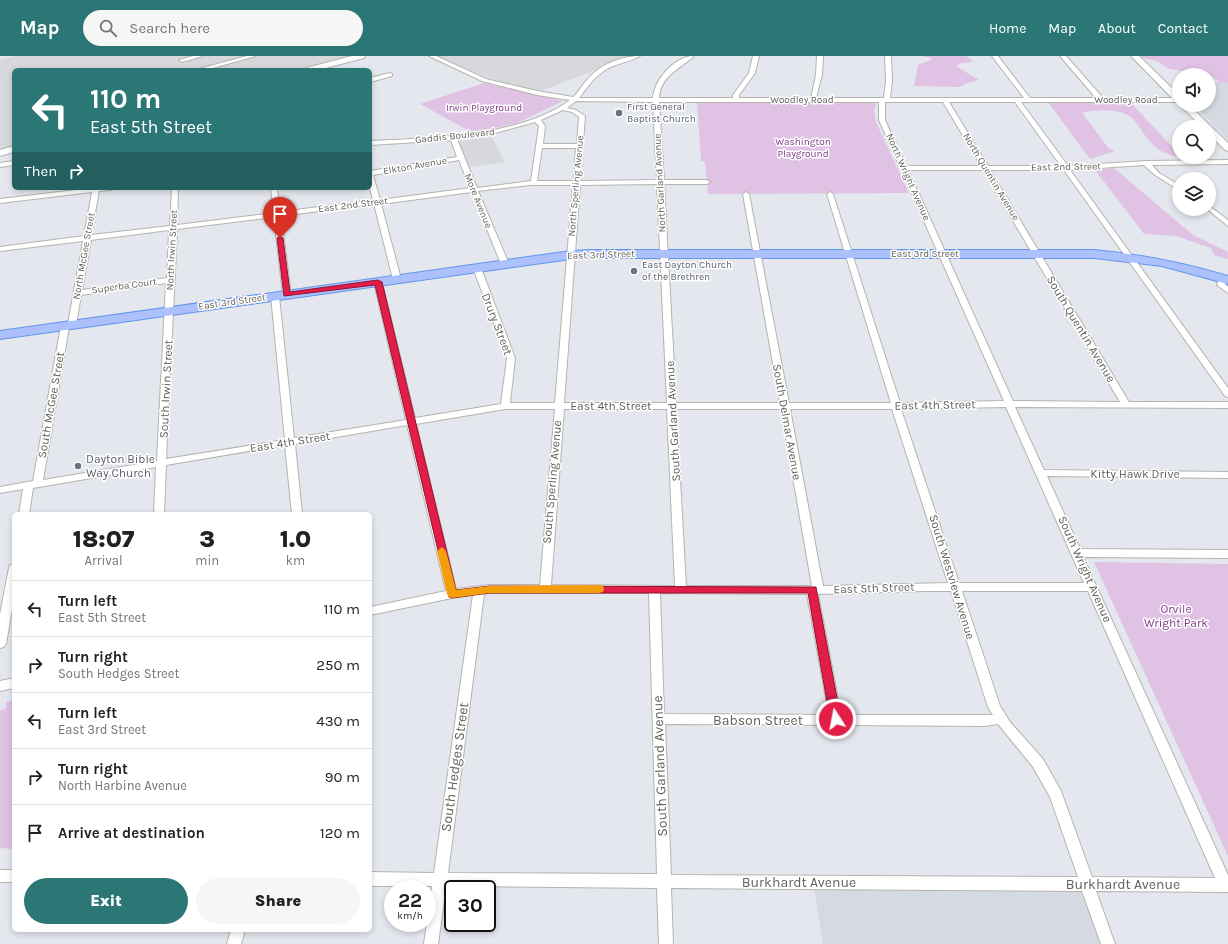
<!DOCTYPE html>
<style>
:root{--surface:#fff;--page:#f6f6f6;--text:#202124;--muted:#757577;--line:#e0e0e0;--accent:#2b7776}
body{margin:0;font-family:Karla,sans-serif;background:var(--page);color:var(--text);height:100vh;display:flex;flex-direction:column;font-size:15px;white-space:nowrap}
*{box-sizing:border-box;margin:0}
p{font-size:13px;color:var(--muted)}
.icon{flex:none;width:22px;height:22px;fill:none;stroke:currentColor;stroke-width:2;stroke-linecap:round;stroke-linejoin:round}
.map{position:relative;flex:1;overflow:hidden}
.side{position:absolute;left:12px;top:456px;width:360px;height:420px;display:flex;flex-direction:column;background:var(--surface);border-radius:6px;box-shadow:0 2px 6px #0003}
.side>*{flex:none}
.banner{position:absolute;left:12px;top:12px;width:360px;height:122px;border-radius:6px;box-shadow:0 2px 6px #0003;background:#2b7776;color:#fff;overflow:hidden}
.fabs{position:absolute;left:1172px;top:12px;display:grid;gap:8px}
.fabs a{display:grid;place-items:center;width:44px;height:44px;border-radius:50%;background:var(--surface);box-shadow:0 2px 6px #0003;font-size:20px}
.speed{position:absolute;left:384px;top:824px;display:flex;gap:8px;font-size:20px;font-weight:700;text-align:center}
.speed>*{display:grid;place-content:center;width:52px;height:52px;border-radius:50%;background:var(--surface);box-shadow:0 2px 6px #0003;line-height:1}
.speed small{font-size:10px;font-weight:400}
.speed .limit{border:2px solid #111;border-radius:6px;background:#fff;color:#111}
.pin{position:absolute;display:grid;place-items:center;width:34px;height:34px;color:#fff;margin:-41px -17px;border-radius:50% 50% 50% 0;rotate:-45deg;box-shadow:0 0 4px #0007}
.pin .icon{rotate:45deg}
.me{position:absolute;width:44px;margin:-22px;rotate:349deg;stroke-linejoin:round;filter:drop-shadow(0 0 3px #0008)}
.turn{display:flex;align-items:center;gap:14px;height:84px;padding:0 12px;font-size:18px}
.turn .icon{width:52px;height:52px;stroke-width:2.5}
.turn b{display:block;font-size:28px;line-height:34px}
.then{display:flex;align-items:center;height:38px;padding:0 12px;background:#0003;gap:8px;font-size:15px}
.eta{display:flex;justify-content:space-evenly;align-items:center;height:68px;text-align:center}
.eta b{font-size:24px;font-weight:800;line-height:28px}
.button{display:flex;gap:8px;margin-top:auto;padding:8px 12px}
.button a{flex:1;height:46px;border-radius:24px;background:var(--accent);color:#fff;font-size:16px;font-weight:800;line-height:46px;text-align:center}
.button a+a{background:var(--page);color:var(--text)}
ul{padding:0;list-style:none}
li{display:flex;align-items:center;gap:12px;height:56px;padding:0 12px;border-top:1px solid var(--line)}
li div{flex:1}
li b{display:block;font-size:15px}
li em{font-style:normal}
header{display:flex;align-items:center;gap:24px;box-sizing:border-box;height:56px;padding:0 20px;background:var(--accent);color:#fff}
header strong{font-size:19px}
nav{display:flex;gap:22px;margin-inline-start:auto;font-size:14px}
.search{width:280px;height:36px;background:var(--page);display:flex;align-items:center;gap:10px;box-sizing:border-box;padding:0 14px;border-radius:22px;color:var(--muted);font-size:15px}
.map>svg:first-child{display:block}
.industrial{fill:#d6d8dc}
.education{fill:#d5d9e1}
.green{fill:#e0c2e4}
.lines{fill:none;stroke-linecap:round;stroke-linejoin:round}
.minor-casing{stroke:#b6b3af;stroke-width:2}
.secondary-casing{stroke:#b6b3ae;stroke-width:2}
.primary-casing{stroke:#6196ea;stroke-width:2}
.minor{fill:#fff;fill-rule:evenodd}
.secondary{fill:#fff;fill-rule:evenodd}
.primary{fill:#acc1fb;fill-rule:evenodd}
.route{fill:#e11d48;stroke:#92132f}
.slow{fill:#f59e0b}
.worship-dot{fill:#6b7280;stroke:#fff;stroke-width:1.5}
.labels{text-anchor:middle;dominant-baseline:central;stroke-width:3;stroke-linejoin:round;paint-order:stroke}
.far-street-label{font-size:10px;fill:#645f5c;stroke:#fff}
.far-worship-label{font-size:10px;fill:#5b616d;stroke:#fff;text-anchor:start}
.far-park-label{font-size:10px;fill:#803a85;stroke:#fff}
.street-label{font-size:12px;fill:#645f5c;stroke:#fff}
.worship-label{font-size:12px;fill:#5b616d;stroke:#fff;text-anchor:start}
.park-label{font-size:12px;fill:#803a85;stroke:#fff}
.near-street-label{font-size:14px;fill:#645f5c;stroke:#fff}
</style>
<header>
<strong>Map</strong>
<div class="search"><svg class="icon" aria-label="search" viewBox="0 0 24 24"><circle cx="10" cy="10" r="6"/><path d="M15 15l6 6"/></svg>Search here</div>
<nav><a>Home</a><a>Map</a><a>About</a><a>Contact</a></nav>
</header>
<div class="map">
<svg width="1228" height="888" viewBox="0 0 1228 888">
<rect width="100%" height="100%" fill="#e4e7ee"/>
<g class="industrial">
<path d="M15,0H360L307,14H14V92L0,95V3Z"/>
<path d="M436,0H632L538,36L486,21Z"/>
<path d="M492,81L505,106L469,111L458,85Z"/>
</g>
<g class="education">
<path d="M1209,26H1228V84L1194,49H1209Z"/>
<path d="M813,826L1087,828L1108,888H823Z"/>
</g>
<g class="green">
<path d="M922,0H967L973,6L961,7L956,10L979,24L967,27L960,31L914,30L918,9L933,3Z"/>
<path d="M1139,0H1228V27H1221L1209,19L1169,13L1157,5L1142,2Z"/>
<path d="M484,27L563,45L517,67L473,77L420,48Z"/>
<path d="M697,46L874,47L876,48L874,54L876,66L909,137L708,138L705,106L701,105Z"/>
<path d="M1048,46L1131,47L1179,98V101L1184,103C1177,100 1167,99 1161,95C1151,90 1141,73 1135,65C1125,52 1096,53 1082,57L1109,93L1115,95L1090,103Z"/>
<path d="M1114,112L1193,179L1228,196V203L1214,199L1211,192L1176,180L1144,178L1095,114Z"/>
<path d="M1094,506L1228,508V800Z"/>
<path d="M14,644V793L0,792V655L6,652V646Z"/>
</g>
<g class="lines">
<defs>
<g id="minor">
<path d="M193,0H203L182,6L179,4Z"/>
<path d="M247,0H256L205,14H195Z"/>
<path d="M429,0H436L486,23L537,35L573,41C579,36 582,29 587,24C599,9 621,0 640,0C633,4 624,6 616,9C598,15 590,28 579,42H653C654,24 675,0 694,0C680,13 660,20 659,42H733V39L749,17L753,0H759L755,17L739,39V42H811L816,19L817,0H823L822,19L816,42H884L886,25L885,0H891L892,25L890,42H1024L992,0H998L1030,42H1096L1060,0H1066L1103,42H1179V46H1021L1068,110L1146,105L1228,104V108L1152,109L1159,117L1179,129V134L1155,119L1144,109L1070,114L1228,332V341L1225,340L1064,114H990L1129,346H1228V352L1015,351L1044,414L1228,416V422L1047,420L1080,493L1228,494V502L1083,501L1228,819V836L1096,835L1115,888H1101L1082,835L671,832L673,888H659L657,832L446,830L438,888H424L432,830H370V816L434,817L473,539L452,542L370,559V551L446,535L407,369L295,388L302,458H292L285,389L166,409L164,458H154L156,411L33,432L29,458H19L23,433L0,437V431L33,425L61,270L65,268H68L83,185L0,195V191L84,180L92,136L0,147V143L93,132H114L111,134L99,135L91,179L170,170L172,132H178L177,169L274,157L271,132H277L280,156L373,144L370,132V115L457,101L451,84L370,89V85C430,82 520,81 570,44L537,39L482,25ZM576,45L653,46L657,124L580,125L585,60L576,54L567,52ZM659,46H879V64L1004,345L900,347L833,138L830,136L827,138L891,347H789L749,138L746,136L743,138L780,347H676L664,128H707L710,126L707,124H664ZM885,46H943L981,110H906L885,64ZM949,46H1015L1061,110H988ZM563,54L572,56L579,61L577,88H543L545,70L541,64ZM535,66L539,70L531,125L477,132L457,83L492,78ZM542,92H576L574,125H537ZM459,104L470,132L380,144L373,119ZM908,114H983L1120,346L1013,345ZM657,128L667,347H564L580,129ZM530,129H573L555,347H510L515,302L481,212L477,210L473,212L507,302L501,348L415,362L382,226L378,224L374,226L406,364L294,382L279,240L275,238L271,240L285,384L166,403L177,173L274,161L283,239L287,241L291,239L281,160L374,148L393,223L397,225L401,223L381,148L472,136L501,208L505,210L509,208L478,135ZM169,174L167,222L82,234L91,184ZM166,227L157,405L43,424L69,271H72L76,269L81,239ZM1006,351L1084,527H959L901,353ZM505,353H555L540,529H490L456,533L416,368ZM564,353H667L675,530L551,529ZM676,353H781L812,530H686ZM790,353H892L948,527L823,530ZM923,535H951L988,651L993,659H841L818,538ZM962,535H1088L1215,822L1092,821L1061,735L1043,703L1010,666L1000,650ZM490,537H649L657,818L448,817L484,538ZM660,537L807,538L829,659L664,658ZM665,668L985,670L998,668L1033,711L1050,741L1078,821L671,819Z"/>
<path d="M390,17L392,18V20L370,26V22Z"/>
<path d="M14,105V109L0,111V107Z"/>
<path d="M1209,150L1228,164V170L1207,153H1209Z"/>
<path d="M1220,220H1223L1227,222L1225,228L1228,231V237L1217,229Z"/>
<path d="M14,508V542L6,588L4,591L0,592V558L9,512L10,509Z"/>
<path d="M14,622V632L0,635V625Z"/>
<rect x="0" y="814" width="14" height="12"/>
<path d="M231,874H245L241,888H227Z"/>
</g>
<g id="secondary">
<path d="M352,0H365L364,2L318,14H305L306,12Z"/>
<path d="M1131,0H1139L1179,39V46H1176Z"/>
<path d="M1180,49H1189L1228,87V95L1225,94L1209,78V71H1202Z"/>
<path d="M14,90V96L0,100V94Z"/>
</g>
<path id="primary" d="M589,194H1094C1140,198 1184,207 1228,220V228L1162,210L1094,202H589L571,203L0,283V275L571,195Z"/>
</defs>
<use href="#minor" class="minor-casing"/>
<use href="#secondary" class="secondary-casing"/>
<use href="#primary" class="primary-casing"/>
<use href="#minor" class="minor"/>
<use href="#secondary" class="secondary"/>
<use href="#primary" class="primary"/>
</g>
<path class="route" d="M280,180L283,182L290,236L378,224L382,226L456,534L490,530L816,531L841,663L840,667L836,668L832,667L830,663L808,537H490L452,542L449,541L375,229L284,240L277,182Z"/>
<path class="slow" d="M442,491L446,495L456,534L490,530L599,529L603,530L604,533L603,536L599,537H490L452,542L449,541L447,538L437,495Z"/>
<g class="worship-dot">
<circle cx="619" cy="57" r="4"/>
<circle cx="634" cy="215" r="4"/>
<circle cx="78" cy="410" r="4"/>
</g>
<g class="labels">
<g class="far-street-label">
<text x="802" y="44">Woodley Road</text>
<text x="1126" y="44">Woodley Road</text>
<text transform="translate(455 80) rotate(-6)">Gaddis Boulevard</text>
<text transform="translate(415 110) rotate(-10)">Elkton Avenue</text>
<text transform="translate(1066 111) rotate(-1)">East 2nd Street</text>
<text transform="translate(908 121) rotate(66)">North Wright Avenue</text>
<text transform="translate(991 121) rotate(59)">North Quentin Avenue</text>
<text transform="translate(660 127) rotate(-93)">North Garland Avenue</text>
<text transform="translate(576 130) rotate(-85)">North Sperling Avenue</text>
<text transform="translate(478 145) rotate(68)">More Avenue</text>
<text transform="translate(353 149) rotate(-7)">East 2nd Street</text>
<text transform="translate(172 194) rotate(-87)">North Irwin Street</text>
<text x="925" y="198">East 3rd Street</text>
<text transform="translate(601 199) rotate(-2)">East 3rd Street</text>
<text transform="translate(84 200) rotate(-80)">North McGee Street</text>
<text transform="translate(124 230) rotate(-8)">Superba Court</text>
<text transform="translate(232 246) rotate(-8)">East 3rd Street</text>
</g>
<g class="far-worship-label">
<text x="627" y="51">First General<tspan x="627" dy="12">Baptist Church</tspan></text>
<text x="642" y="209">East Dayton Church<tspan x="642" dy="12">of the Brethren</tspan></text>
</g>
<g class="far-park-label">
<text x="484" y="52">Irwin Playground</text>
<text x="803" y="86">Washington<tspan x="803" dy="12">Playground</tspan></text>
</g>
<g class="street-label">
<text transform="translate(497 268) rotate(69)">Drury Street</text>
<text transform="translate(1081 273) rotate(59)">South Quentin Avenue</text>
<text transform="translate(166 333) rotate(-87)">South Irwin Street</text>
<text transform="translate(51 349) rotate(-80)">South McGee Street</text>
<text transform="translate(935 349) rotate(-1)">East 4th Street</text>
<text x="611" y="350">East 4th Street</text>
<text transform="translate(673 365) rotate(-93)">South Garland Avenue</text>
<text transform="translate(787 366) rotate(80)">South Delmar Avenue</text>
<text transform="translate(290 386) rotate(-9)">East 4th Street</text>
<text x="1135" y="418">Kitty Hawk Drive</text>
<text transform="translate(552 426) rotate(-85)">South Sperling Avenue</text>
<text transform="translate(1085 513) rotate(66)">South Wright Avenue</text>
<text transform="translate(952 521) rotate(73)">South Westview Avenue</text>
<text transform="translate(874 532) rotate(-2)">East 5th Street</text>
</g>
<g class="worship-label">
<text x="86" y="403">Dayton Bible<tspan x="86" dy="14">Way Church</tspan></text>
</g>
<g class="park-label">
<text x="1176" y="553">Orvile<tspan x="1176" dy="14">Wright Park</tspan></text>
</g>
<g class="near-street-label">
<text x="758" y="664">Babson Street</text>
<text transform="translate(660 710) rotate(-92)">South Garland Avenue</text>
<text transform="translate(455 711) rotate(-82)">South Hedges Street</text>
<text x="799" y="826">Burkhardt Avenue</text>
<text x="1123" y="828">Burkhardt Avenue</text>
</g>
</g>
</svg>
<div class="fabs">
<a><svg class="icon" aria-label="sound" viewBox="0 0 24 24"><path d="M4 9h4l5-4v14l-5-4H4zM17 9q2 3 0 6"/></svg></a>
<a><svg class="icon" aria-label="search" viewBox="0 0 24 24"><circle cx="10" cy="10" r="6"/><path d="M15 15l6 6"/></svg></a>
<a><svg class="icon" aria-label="layers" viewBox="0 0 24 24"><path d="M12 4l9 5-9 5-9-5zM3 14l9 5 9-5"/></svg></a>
</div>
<div class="speed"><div>22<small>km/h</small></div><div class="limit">30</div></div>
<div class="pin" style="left:280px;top:182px;background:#d93025"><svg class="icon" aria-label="arrive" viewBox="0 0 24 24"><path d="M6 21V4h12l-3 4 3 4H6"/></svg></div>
<svg class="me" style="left:836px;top:663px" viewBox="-20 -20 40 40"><circle r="17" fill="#e11d48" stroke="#fff" stroke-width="3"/><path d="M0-11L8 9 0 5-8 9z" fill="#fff"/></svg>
<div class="banner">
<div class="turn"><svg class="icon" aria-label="left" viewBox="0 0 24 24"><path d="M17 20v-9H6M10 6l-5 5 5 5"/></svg><div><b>110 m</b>East 5th Street</div></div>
<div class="then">Then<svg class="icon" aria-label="right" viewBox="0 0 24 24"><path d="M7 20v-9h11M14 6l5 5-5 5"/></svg></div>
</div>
<section class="side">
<div class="eta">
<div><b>18:07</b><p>Arrival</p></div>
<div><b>3</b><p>min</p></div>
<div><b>1.0</b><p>km</p></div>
</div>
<ul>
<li><svg class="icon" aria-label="left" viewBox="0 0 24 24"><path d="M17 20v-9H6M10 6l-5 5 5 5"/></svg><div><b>Turn left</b><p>East 5th Street</p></div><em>110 m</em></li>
<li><svg class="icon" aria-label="right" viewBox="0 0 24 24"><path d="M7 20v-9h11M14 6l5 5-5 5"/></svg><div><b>Turn right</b><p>South Hedges Street</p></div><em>250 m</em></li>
<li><svg class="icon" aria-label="left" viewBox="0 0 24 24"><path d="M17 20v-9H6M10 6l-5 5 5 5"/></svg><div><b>Turn left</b><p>East 3rd Street</p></div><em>430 m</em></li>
<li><svg class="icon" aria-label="right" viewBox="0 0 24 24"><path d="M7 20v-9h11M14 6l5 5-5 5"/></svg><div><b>Turn right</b><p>North Harbine Avenue</p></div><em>90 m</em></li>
<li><svg class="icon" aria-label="arrive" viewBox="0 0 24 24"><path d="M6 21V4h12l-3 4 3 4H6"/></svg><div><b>Arrive at destination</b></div><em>120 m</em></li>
</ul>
<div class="button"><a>Exit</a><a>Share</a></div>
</section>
</div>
